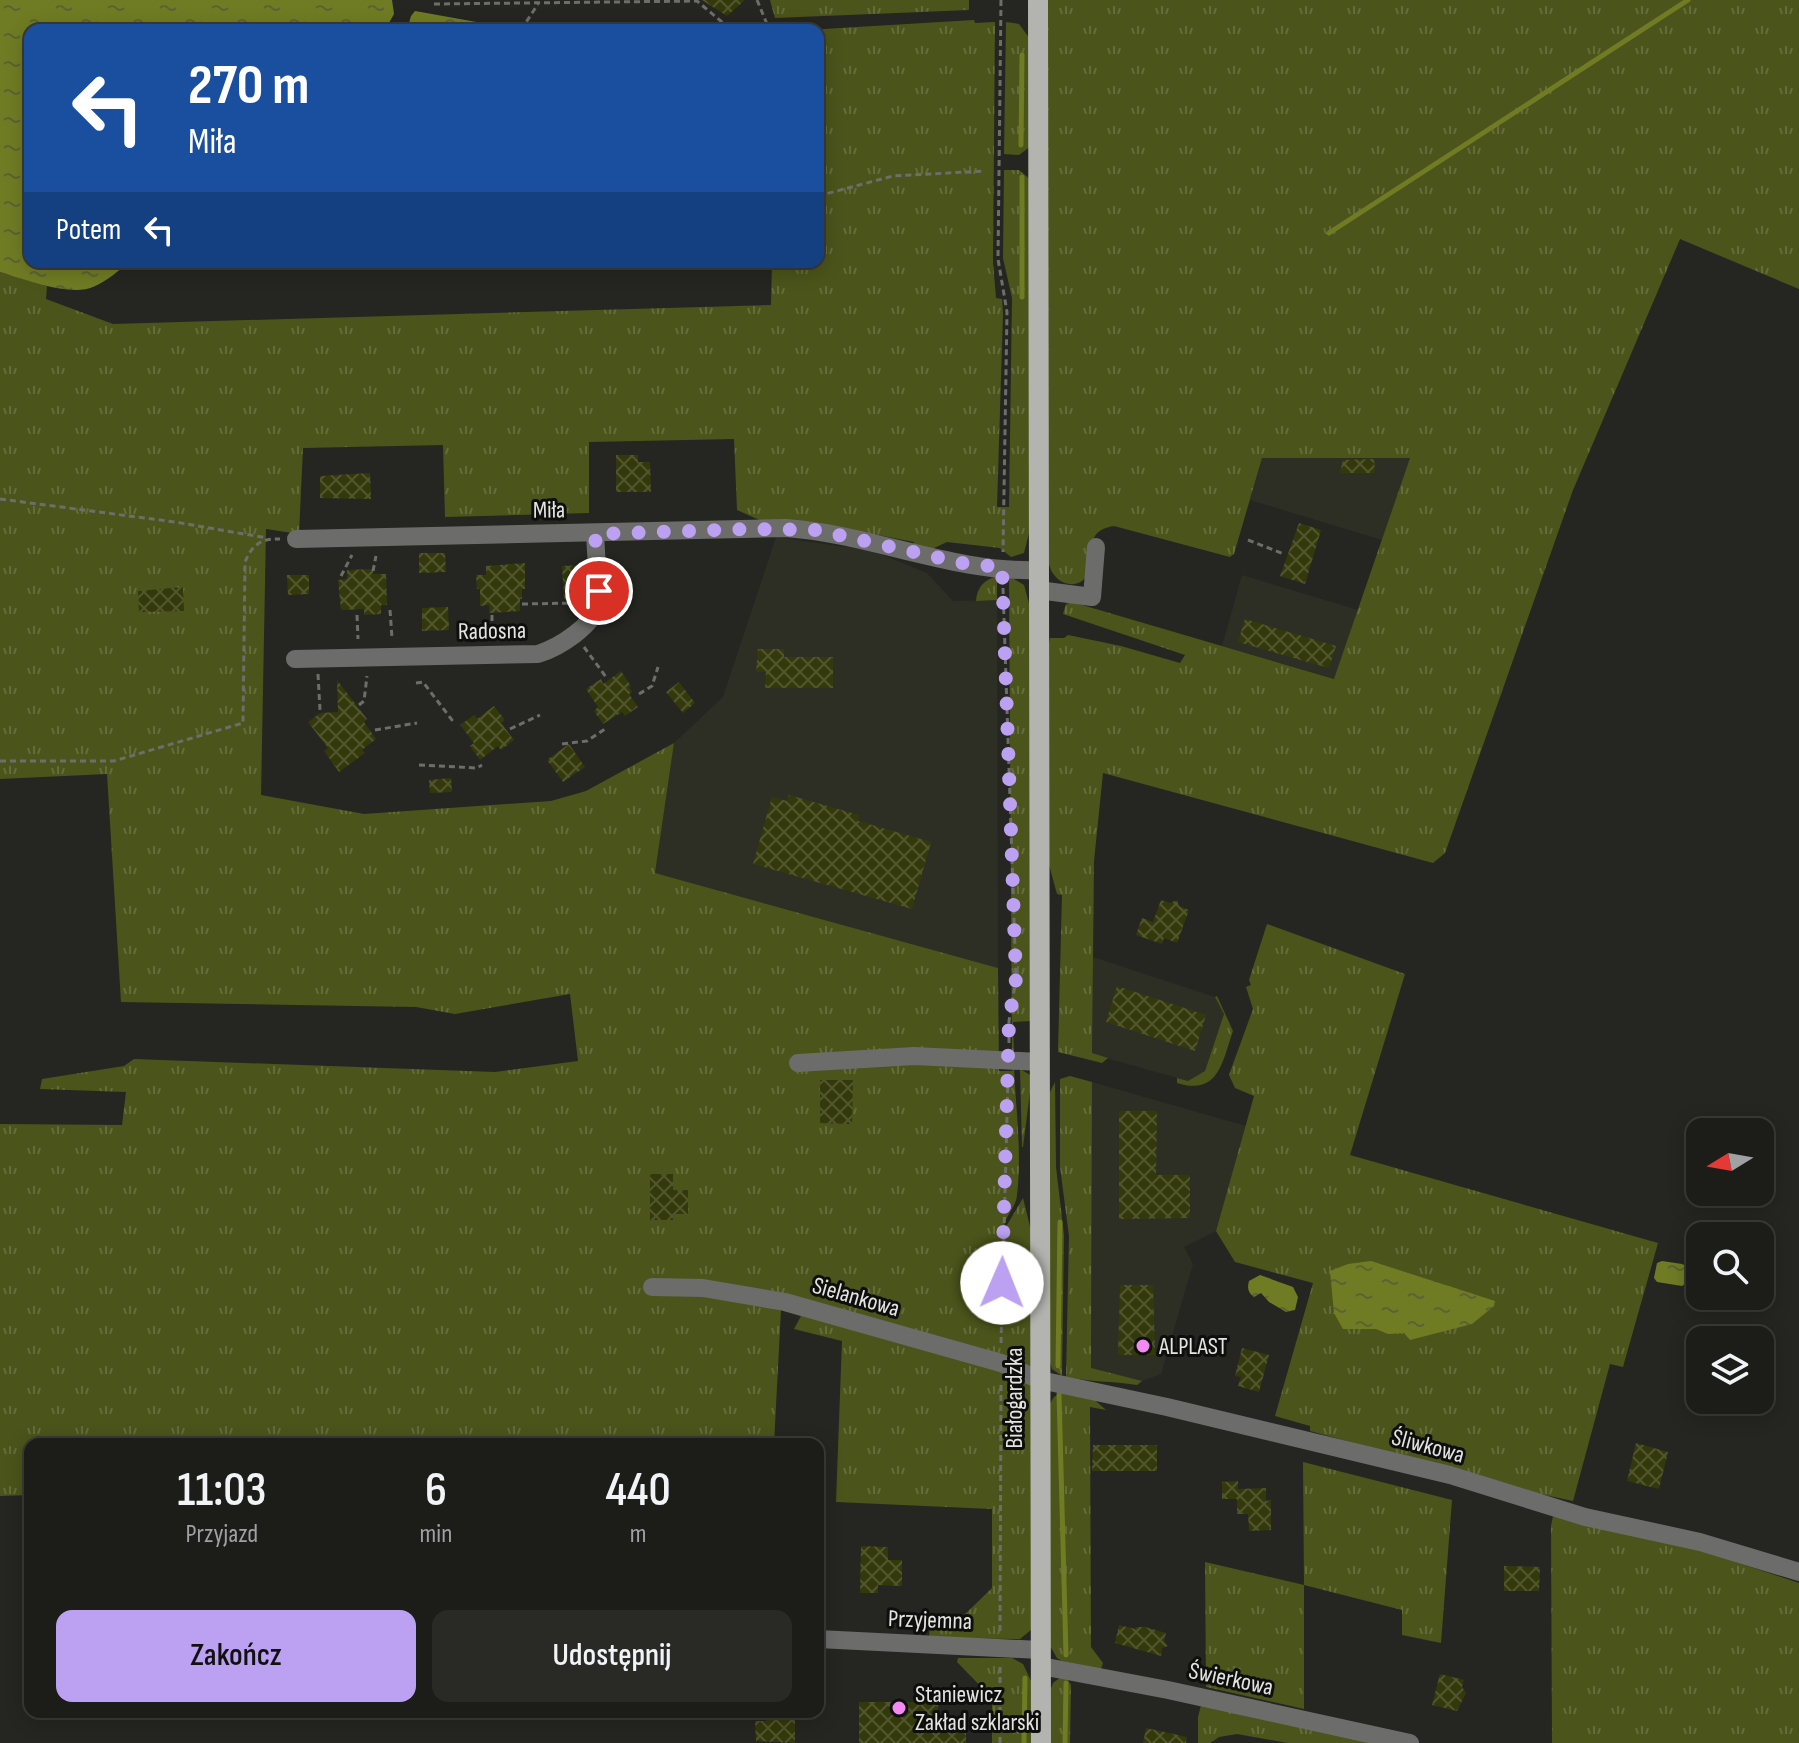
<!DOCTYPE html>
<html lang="pl">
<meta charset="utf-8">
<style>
:root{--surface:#1c1c19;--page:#292926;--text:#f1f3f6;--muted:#a0a1a2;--line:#3a3a38;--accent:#bca0f2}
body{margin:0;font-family:"Sofia Sans Condensed",sans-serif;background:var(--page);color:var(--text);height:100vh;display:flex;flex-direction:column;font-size:30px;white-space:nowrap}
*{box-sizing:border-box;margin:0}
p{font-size:26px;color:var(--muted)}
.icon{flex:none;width:44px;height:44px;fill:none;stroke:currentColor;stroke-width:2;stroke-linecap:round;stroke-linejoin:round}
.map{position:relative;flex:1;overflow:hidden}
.side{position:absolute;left:24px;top:1438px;width:800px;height:280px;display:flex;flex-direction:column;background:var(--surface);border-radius:16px;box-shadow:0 4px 20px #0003,0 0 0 2px var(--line)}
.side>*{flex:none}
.top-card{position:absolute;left:24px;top:24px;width:800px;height:244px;border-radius:16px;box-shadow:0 4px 20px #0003,0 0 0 2px var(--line);background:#1a4fa0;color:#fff;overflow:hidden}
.needle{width:52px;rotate:259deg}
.tools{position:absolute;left:1686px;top:1118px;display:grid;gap:16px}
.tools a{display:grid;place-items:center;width:88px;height:88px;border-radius:16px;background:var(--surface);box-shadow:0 4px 20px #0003,0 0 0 2px var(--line);font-size:40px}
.pin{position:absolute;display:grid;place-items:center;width:68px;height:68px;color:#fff;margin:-34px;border:4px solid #fff;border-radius:50%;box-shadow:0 2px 8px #0007}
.me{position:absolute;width:88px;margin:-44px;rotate:1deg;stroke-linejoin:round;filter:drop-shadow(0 0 6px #0008)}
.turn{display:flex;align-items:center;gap:28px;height:168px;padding:0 32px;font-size:36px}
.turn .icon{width:104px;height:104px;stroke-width:2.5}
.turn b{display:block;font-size:56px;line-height:68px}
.then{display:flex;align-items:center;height:76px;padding:0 32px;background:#0003;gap:16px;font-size:30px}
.eta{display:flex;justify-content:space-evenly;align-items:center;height:136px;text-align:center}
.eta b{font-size:48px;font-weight:600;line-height:56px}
.primary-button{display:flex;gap:16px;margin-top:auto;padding:16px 32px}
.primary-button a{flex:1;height:92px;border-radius:16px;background:var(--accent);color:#111;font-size:32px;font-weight:600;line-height:92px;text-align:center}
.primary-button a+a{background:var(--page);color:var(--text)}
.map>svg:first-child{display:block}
.built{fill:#2d2f24}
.grass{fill:url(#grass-tufts)}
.water{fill:url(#water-ripples)}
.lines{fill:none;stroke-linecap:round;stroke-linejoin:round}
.stream{stroke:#707c24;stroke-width:5}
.building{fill:url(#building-cross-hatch)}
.path{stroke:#6d6e6a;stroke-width:3;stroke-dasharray:6 4;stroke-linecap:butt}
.minor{stroke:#6c6c6a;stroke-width:18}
.major{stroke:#b3b4af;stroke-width:20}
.route{stroke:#bca0f2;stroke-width:14;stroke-dasharray:0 25.2}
.poi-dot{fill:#f38af2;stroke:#0e0f0d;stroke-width:3}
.labels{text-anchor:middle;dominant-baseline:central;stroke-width:6;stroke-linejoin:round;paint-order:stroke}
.street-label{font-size:24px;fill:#e4e5e2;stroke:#0e0f0d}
.poi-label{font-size:24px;fill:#e4e5e2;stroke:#0e0f0d;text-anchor:start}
</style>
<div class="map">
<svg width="1799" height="1743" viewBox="0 0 1799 1743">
<defs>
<pattern id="grass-tufts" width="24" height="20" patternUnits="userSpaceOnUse" patternTransform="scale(2)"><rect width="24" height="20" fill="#4b541a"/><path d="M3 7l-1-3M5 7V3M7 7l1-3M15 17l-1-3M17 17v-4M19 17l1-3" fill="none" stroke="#656c3b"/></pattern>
<pattern id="water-ripples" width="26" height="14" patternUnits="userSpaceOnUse" patternTransform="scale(2)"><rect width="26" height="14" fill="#707c24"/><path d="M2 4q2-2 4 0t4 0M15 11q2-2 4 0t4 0" fill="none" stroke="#5c6332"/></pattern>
<pattern id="building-cross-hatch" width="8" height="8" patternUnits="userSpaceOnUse" patternTransform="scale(2)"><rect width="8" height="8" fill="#33390a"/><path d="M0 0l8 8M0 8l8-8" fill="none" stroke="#50562d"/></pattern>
</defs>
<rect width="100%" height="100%" fill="#252621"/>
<g class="built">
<path d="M1262,458H1410L1382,540L1250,500Z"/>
<path d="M776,537L873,551L927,573L953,601L997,600L998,968L655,873L674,743L723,697Z"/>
<path d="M1242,575L1358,610L1335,679L1222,646Z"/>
<path d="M1093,957L1215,997L1224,1014L1205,1071L1188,1081L1092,1054Z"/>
<path d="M1092,1082L1246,1126L1216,1231L1184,1247L1193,1264L1161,1374L1142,1381L1091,1369Z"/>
</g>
<g class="grass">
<path d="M770,0H969V10L775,18Z"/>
<path d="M1046,0H1799V289L1680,239L1573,490L1445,853L1433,863L1103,773L1094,861L1092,1053L1108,1058L1102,1063L1058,1052L1062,895L1057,894L1048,861L1047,655L1050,638H1064L1068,635L1121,646L1180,663L1185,655L1063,614L1066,604L1072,602L1334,679L1410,458H1262L1234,554L1230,557L1114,526C1081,531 1097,556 1087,575C1080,588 1063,586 1055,576C1051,572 1049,565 1048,559Z"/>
<path d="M974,20L975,23L995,22L993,262L996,298L1002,299L1003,313L997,507H1009L1012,298L1003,258L1004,170H1019L1031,180V525L1024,553L1011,557L1000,548L947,542L932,549L914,546V542L817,523L764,522L737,510L734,439L589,442V513L445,517L443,445L303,448L299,534L266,529L261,795L364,814L551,801L586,791L674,743L655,873L998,968L999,1071H1012L1014,1069C1016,1110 1022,1154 1017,1195C1016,1208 1004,1216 1004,1230L1023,1198L1032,1235V1629L1020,1639L929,1638L930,1622H957L992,1588V1509L836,1502L842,1341L794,1329L801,1316L781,1310L774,1444H30V1495L0,1496V1124L122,1125L126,1092L40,1089L42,1079L124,1066L134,1059L495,1072L578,1061L570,994L455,1014L416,1007L121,1002L107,774L0,779V272L47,286L46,299L113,324L771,305L772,262H818V30H807Z"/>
<path d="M1006,22L1019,24L1030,39L1031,146L1019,155L1004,154Z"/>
<path d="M997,576V600L976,601C977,587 984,580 997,576Z"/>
<path d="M1009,576L1024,585L1031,611L1032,1021L1013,1022L1014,1056H1012Z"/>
<path d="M1267,924L1405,974L1350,1155L1658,1243L1623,1367L1610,1364L1573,1501L1531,1492L1310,1431V1426L1275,1416L1313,1283L1235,1262L1216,1231L1254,1096L1235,1088L1229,1075L1253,1009L1246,987L1251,985L1249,980Z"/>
<path d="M1217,996L1233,1031C1222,1062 1219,1096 1177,1083V1078L1188,1081L1205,1071L1224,1014L1215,997Z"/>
<path d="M1020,1069L1032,1076L1023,1147H1022Z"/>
<path d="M1070,1076L1092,1082L1091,1368L1142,1381L1137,1385C1113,1381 1090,1382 1066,1377L1069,1236L1060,1167V1079Z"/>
<path d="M1055,1082L1056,1167L1064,1235L1062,1376L1052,1369L1049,1359V1094Z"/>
<path d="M1062,1392L1090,1396L1106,1410L1090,1407L1091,1647L1103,1663L1101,1669L1062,1661L1057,1658L1050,1646L1049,1405L1054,1397Z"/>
<path d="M1303,1462L1452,1500L1441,1643L1402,1635V1610L1304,1585V1709L1206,1687L1205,1562L1304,1585Z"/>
<path d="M1553,1516L1697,1549L1799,1583V1743H1552L1551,1526Z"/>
<path d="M958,1658H1012L1023,1664L1033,1685V1743H992V1698L957,1662Z"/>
<path d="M1061,1677L1068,1680L1071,1685L1070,1743H1050V1691L1053,1683Z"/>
<path d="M1202,1701L1390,1743H1288L1237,1734L1219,1737L1210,1743H1198V1717Z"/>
</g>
<g class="water">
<path d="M0,0H392L394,14L385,30H30V262H130C119,270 106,282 93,287C71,297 23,279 0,272Z"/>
<path d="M415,11L482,23L513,25L524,30H407L411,16Z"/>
<path d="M1371,1261L1495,1301L1494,1306L1472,1324L1410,1340L1404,1333L1388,1334L1376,1329H1343L1334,1313L1330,1271L1348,1264Z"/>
<path d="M1662,1261L1682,1264L1690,1268L1686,1283L1682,1286L1657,1282L1654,1278L1657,1263Z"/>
<path d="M1260,1275L1293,1287L1298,1297L1295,1310L1286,1312L1269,1302L1261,1293L1254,1297C1248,1293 1247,1288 1249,1281Z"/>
</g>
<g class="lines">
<g class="stream">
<path d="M1021,145L1022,55"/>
<path d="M1329,233L1688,0"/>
<path d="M1022,297V177"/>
<path d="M1058,1366L1060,1222"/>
<path d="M1059,1394L1066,1655"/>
<path d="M1024,1743L1025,1678"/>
<path d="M1065,1743L1066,1683"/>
</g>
</g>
<g class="building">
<path d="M702,0H745L727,16Z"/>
<path d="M616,455H638V462H650L651,492H616Z"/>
<path d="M1374,459L1375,473H1340L1343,460Z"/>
<path d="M370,473L371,499L320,498V476Z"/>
<path d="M1299,523L1321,530L1305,584L1280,576Z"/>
<path d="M419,553H445L446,572L419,573Z"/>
<path d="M525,563V589H522V599H520V611L489,613V605L480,606V589H477L476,575H486V566Z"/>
<path d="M582,565L584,599L564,600L562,566Z"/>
<path d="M373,569V574H386L387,605H381V614L364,615V609L341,610L338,580L347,579V570Z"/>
<path d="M287,575H309V594L288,595Z"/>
<path d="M183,587L184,611L139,612L138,591Z"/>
<path d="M448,607L449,630L422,631V608Z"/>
<path d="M1245,619L1336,646L1329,668L1238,642Z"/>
<path d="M758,649H784V657H833V688H765L766,672H756Z"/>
<path d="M621,671L631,686L629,687L632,692L629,694L638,707L625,716L622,712L603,724L594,711L598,707L586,689L601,679L603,684Z"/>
<path d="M337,680L367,719L364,722L376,739L362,750L365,753L339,772L324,751L328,748L308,722L320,713L338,712Z"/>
<path d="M679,682L695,703L683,713L666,692Z"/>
<path d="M494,706L505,720L501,723L514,740L501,750L498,746L480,760L470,746L474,743L460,725L474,715L477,719Z"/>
<path d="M569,744L585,767L563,782L547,760Z"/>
<path d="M451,778L452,792L430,793L429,780Z"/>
<path d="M789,795L859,815L858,821L931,842L912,909L753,864L772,797L787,801Z"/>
<path d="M1161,900L1170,903L1177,900L1179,906L1189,910L1177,943L1164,938L1162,944L1136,935L1142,918L1153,922Z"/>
<path d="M1117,986L1206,1015L1195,1051L1106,1022Z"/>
<path d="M820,1080H853L852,1124L820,1123Z"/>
<path d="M1119,1111H1157L1156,1175H1190V1218L1119,1219Z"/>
<path d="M650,1174H673V1190H688V1214H673V1220H650Z"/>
<path d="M1120,1285H1153L1155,1355H1118Z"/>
<path d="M1242,1348L1269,1355L1259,1392L1238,1386L1241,1377L1235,1376Z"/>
<path d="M1636,1443L1668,1452L1659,1489L1627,1481Z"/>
<path d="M1093,1445H1157V1471H1092Z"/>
<path d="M1238,1481V1489L1266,1488V1501L1271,1500V1530L1249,1531L1248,1514H1237V1499H1222V1482Z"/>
<path d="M861,1546L888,1547V1560H902V1586L878,1585V1593H860Z"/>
<path d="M1504,1566L1540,1567L1539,1591H1504Z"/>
<path d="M1119,1625L1135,1629L1136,1627H1145L1166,1633L1164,1641L1168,1646L1162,1648L1161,1656L1115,1643Z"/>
<path d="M1440,1674L1464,1680L1462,1687L1466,1693L1457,1711L1432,1705Z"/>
<path d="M859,1702H938V1721H966V1743H859Z"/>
<path d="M766,1718H795V1743L756,1741L755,1721H766Z"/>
<path d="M1146,1728L1187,1737L1186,1743H1143Z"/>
</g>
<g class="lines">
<g class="path">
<path d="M757,0L767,24"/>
<path d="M1001,0L998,259L1007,312L1003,552"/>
<path d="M434,4L697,1L729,28"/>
<path d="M521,30L538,4"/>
<path d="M818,196L893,176L985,171"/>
<path d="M0,499L175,522L267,538"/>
<path d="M1248,540L1284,554"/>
<path d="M373,571L376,556"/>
<path d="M341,576L352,555"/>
<path d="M1003,588L1016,979L1009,1021V1043"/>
<path d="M522,604L579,603"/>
<path d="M390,610L392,638"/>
<path d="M357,615L358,639"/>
<path d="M492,615V639"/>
<path d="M584,647L606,677"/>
<path d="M318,674L320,710"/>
<path d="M416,683L423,682L455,724"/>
<path d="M639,694L652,686L658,667"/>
<path d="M359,705L364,701L367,676"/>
<path d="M510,729L540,715"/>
<path d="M375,730L417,723"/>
<path d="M562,744L587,741L605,729"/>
<path d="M0,761H114L243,723L245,562C252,545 261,538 280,539"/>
<path d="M419,765L477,768L482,765"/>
<path d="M1001,1343L1008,1079"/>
<path d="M1000,1631L1001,1383"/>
<path d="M1000,1743V1667"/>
</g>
<g class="minor">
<path d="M296,539L786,528C871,534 953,573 1038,570"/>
<path d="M1038,590L1092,597L1096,547"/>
<path d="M295,659L538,654C560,647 593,626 599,603L595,534"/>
<path d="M798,1063L914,1056L1040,1062"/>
<path d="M652,1287L703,1288L785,1302L1001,1363L1040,1380L1167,1407L1450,1475L1585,1517L1700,1542L1799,1572"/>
<path d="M818,1639L1040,1650"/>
<path d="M1041,1666L1168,1690L1410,1743"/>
</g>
<path class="major" d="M1038,0L1041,1743"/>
</g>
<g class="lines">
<path class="route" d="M599,591L595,534L750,529L816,530L967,564L1002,567L1016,979L1009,1021L1002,1283"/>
</g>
<g class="poi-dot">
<circle cx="1143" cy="1346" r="8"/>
<circle cx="899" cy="1708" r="8"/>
</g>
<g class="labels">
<g class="street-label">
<text transform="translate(549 510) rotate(-1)">Miła</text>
<text transform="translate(492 631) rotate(-1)">Radosna</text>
<text transform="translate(856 1297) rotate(16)">Sielankowa</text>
<text transform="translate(1014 1398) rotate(-90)">Białogardzka</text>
<text transform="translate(1428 1446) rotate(15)">Śliwkowa</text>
<text transform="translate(930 1620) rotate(2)">Przyjemna</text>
<text transform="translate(1231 1679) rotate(12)">Świerkowa</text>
</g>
<g class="poi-label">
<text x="1159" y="1346">ALPLAST</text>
<text x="915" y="1694">Staniewicz<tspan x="915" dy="28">Zakład szklarski</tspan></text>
</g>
</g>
</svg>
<div class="tools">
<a><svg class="needle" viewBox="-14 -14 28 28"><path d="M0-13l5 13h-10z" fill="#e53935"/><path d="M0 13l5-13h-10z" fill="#a0a1a2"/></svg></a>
<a><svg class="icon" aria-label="search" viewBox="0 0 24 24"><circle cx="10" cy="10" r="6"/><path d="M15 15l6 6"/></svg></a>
<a><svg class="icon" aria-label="layers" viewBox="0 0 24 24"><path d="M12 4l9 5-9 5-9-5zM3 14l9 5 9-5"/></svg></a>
</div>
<div class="pin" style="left:599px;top:591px;background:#d93025"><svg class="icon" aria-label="arrive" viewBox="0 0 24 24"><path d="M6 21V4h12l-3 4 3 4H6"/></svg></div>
<svg class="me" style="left:1002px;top:1283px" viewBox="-20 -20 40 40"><circle r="19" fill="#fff"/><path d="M0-13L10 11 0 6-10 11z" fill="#bca0f2"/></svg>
<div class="top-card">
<div class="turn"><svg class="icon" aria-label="left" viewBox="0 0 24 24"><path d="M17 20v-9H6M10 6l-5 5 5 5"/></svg><div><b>270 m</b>Miła</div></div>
<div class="then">Potem<svg class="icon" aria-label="left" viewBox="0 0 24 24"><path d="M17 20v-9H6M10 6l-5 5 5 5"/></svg></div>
</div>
<section class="side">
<div class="eta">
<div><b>11:03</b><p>Przyjazd</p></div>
<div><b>6</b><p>min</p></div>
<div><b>440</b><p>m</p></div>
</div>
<div class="primary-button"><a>Zakończ</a><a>Udostępnij</a></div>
</section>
</div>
